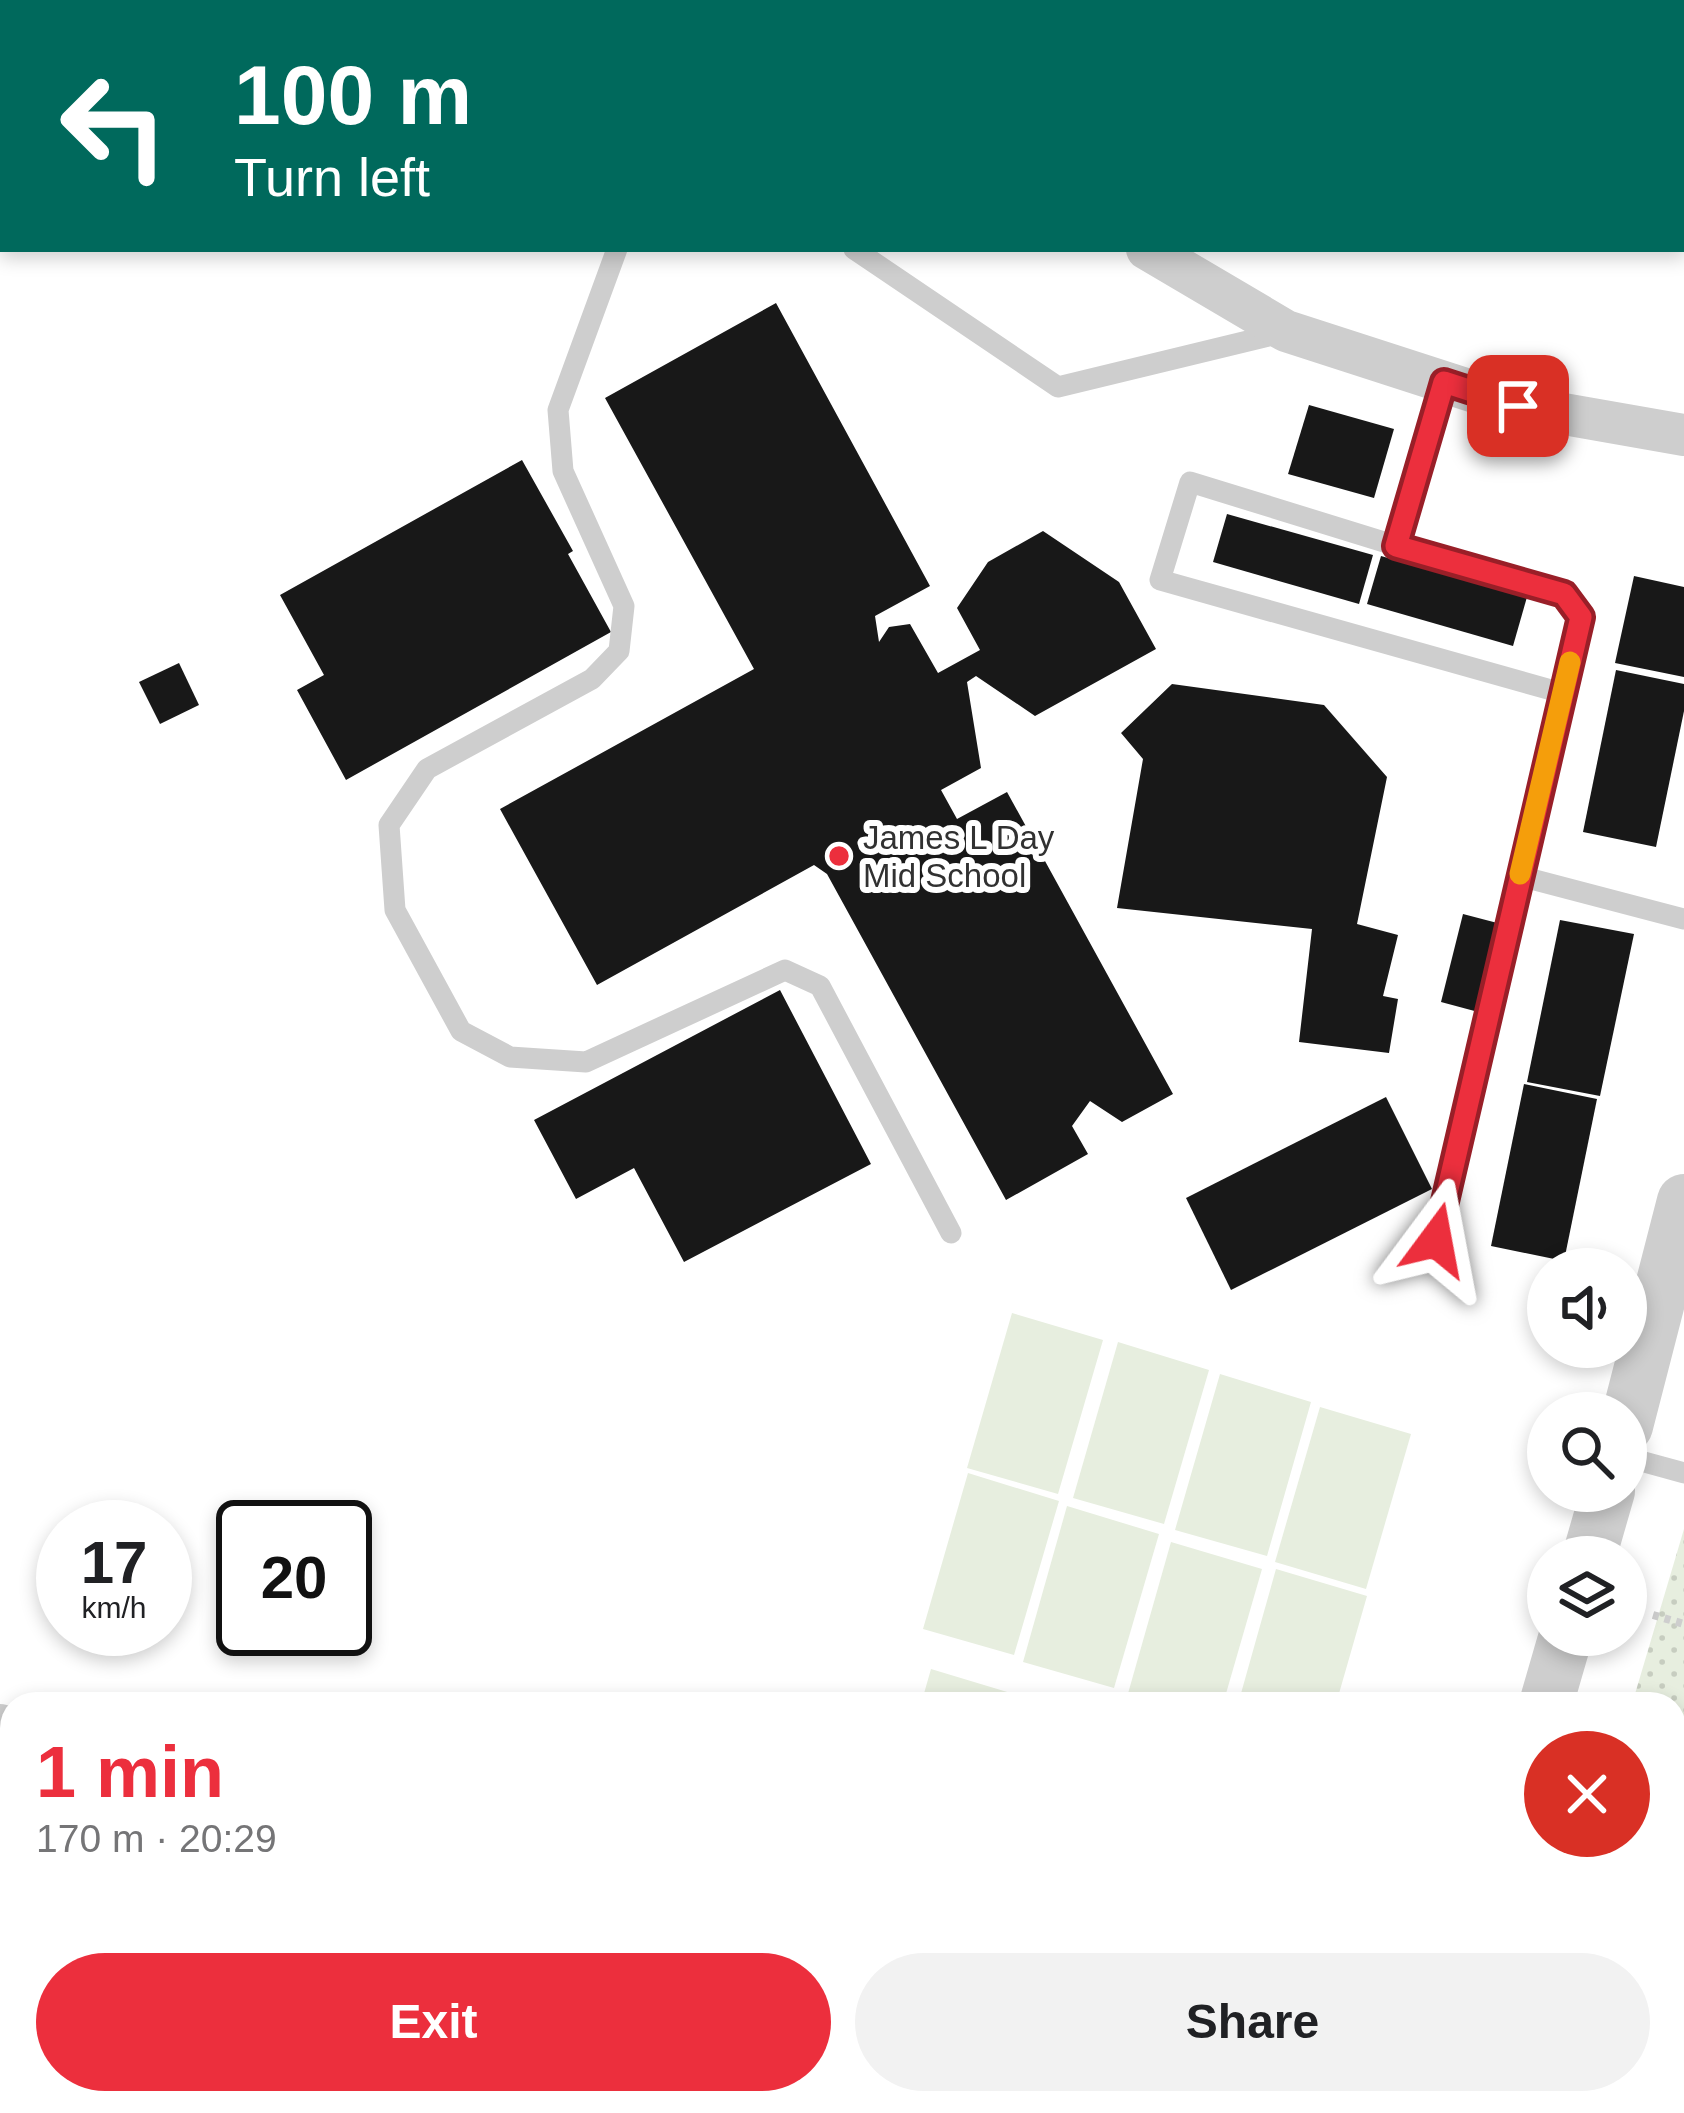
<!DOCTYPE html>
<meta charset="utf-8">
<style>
:root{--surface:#fff;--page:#f2f2f2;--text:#202124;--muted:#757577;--accent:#ec2f3d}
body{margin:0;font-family:Arial,sans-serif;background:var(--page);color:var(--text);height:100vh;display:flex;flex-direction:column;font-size:45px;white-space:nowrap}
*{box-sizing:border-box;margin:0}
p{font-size:39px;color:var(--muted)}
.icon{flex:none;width:66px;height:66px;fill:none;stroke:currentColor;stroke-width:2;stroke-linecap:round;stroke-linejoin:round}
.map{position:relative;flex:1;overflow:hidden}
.panel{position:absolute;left:0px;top:1692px;width:1686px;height:423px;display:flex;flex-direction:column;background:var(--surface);border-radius:36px 36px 0 0;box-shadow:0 6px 18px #0003}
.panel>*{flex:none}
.top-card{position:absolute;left:0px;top:0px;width:1686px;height:252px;box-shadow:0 6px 18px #0003;background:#00695c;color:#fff;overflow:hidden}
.controls{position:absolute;left:1527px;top:1248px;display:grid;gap:24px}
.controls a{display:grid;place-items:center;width:120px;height:120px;border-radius:50%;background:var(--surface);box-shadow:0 6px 18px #0003;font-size:60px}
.speed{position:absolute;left:36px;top:1500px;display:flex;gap:24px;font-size:60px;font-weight:700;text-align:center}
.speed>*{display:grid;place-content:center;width:156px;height:156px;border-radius:50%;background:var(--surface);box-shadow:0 6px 18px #0003;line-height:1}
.speed small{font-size:30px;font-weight:400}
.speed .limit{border:6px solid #111;border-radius:18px;background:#fff;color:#111}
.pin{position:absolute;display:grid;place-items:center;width:102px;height:102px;color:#fff;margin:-51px;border-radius:24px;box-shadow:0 6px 18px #0006}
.me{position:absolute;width:132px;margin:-66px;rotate:13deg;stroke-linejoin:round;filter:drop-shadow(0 0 9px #0008)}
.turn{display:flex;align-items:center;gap:42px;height:252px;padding:0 36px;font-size:54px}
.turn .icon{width:156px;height:156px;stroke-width:2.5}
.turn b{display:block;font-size:84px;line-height:102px}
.round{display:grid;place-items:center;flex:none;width:126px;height:126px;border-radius:63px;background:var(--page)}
.head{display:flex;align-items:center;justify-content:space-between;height:204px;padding:0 36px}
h1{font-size:72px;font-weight:800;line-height:90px;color:var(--accent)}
.button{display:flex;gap:24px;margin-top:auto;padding:24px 36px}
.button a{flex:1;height:138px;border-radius:72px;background:var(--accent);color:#fff;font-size:48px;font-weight:800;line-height:138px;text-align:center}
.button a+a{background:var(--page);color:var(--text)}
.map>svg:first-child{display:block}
.grass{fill:url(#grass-dots)}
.pitch{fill:#e7eedf}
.building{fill:#181818}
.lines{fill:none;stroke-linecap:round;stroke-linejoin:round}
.path{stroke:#cecece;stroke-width:8;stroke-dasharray:6 6;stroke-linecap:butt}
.service{stroke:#cecece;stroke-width:21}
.minor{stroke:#cecece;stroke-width:42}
.tertiary{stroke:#cecece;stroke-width:54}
.route-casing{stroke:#991f28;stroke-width:30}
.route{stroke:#ec2f3d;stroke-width:21}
.slow{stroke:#f59e0b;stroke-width:21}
.poi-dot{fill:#ec2f3d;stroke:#fff;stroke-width:4.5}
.labels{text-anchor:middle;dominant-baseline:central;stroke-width:12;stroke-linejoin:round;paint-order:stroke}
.poi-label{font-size:33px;fill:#313131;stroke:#fff;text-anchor:start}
</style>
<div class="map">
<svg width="1684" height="2113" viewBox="0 0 1684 2113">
<defs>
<pattern id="grass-dots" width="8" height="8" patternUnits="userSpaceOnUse" patternTransform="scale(3)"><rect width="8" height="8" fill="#e7eedf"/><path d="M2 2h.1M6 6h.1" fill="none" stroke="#c7cdc0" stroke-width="1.8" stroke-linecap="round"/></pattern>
</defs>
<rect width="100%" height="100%" fill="#fff"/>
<path class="grass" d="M1684,1529V1795L1674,1792V1704H1632Z"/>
<g class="pitch">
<path d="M1012,1313L1103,1340L1058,1494L967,1468Z"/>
<path d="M1118,1342L1209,1370L1164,1524L1073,1498Z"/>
<path d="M1220,1374L1311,1402L1267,1556L1175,1530Z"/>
<path d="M1320,1407L1411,1434L1366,1589L1275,1562Z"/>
<path d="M968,1473L1059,1501L1014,1655L923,1629Z"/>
<path d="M1067,1506L1159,1534L1114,1688L1023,1662Z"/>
<path d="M1171,1542L1262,1569L1223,1704H1151L1127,1697Z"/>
<path d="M1276,1569L1367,1596L1336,1704H1238Z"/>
<path d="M931,1669L1047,1704H921Z"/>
</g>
<g class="building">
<path d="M776,303L930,586L875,616L879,642L889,627L910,624L938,673L980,650L957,608L988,562L1043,531L1119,582L1156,649L1035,716L976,676L967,682L981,768L941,790L957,819L1007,792L1173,1094L1122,1122L1090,1101L1072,1126L1088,1154L1006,1200L827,874L814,865L597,985L500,809L754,669L605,398Z"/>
<path d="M1309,405L1394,429L1374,498L1288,474Z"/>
<path d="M522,460L573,551L568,554L611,632L346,780L297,690L324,675L280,595Z"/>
<path d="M1227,514L1373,555L1359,604L1213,562Z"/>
<path d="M1381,556L1527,597L1513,646L1367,604Z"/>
<path d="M1634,576L1684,587V677L1615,663Z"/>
<path d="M179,663L199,705L160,724L139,682Z"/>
<path d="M1616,670L1684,684V711L1656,847L1583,832Z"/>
<path d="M1172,684L1324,705L1387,777L1357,924L1398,935L1383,996L1398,999L1389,1053L1299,1042L1312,929L1117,908L1143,759L1121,733Z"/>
<path d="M1463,914L1505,925L1482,1013L1441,1002Z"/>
<path d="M1560,920L1634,934L1600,1096L1527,1082Z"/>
<path d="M780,990L871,1164L684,1262L634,1168L576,1199L534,1120Z"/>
<path d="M1524,1084L1597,1099L1564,1261L1491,1246Z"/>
<path d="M1386,1097L1432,1189L1231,1290L1186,1198Z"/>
</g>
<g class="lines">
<path class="path" d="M1653,1615L1684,1624"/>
<g class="service">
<path d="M689,3L690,0"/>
<path d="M617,249L558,410L563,471L624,606L619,651L592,679L427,769L389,825L395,910L461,1031L510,1057L586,1062L785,970L820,986L951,1233"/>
<path d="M854,249L1058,387L1285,332"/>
<path d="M1397,546L1190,482L1160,580L1562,693"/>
<path d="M1520,876L1684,919"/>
<path d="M1436,1240L1581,617L1564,594L1397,546L1444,382"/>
<path d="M1626,1457L1684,1473"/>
<path d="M1674,1954L1684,1957"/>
</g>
<g class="minor">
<path d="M805,0L810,3"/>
<path d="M1147,249L1286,331L1518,406L1684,435"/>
<path d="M0,1725L12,1729"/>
<path d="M403,2113L407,2103"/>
</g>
<g class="tertiary">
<path d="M1626,1426L1684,1201"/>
<path d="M1589,1557L1608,1491"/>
<path d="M1546,1704L1566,1635"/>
<path d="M1422,2113L1425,2103"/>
</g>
</g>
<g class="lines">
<defs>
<path id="route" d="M1436,1240L1581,617L1564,594L1396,546L1444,382L1518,406"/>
</defs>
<use href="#route" class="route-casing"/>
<use href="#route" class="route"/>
<path class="slow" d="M1520,874L1570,662"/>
</g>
<circle class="poi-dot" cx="839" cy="856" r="12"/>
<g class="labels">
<g class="poi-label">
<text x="863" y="837">James L Day<tspan x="863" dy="38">Mid School</tspan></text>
</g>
</g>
</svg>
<div class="controls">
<a><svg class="icon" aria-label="sound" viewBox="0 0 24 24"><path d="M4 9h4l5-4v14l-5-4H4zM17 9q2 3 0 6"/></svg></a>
<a><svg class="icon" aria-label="search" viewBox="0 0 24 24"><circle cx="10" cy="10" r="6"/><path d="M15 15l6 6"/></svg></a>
<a><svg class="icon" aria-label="layers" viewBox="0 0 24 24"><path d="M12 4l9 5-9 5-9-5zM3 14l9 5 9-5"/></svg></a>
</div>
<div class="speed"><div>17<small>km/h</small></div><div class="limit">20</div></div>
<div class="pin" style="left:1518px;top:406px;background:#d93025"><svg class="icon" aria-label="arrive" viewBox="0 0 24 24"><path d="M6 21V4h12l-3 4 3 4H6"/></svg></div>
<svg class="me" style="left:1436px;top:1240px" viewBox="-20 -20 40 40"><path d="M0-17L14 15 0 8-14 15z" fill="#ec2f3d" stroke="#fff" stroke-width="4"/></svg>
<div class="top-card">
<div class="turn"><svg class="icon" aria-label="left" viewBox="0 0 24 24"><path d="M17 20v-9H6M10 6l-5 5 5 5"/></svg><div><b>100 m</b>Turn left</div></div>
</div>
<section class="panel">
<div class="head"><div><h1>1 min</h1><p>170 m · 20:29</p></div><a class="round" style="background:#d93025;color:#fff"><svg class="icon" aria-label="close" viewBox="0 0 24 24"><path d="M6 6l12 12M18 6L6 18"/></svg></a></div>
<div class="button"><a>Exit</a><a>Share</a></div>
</section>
</div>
